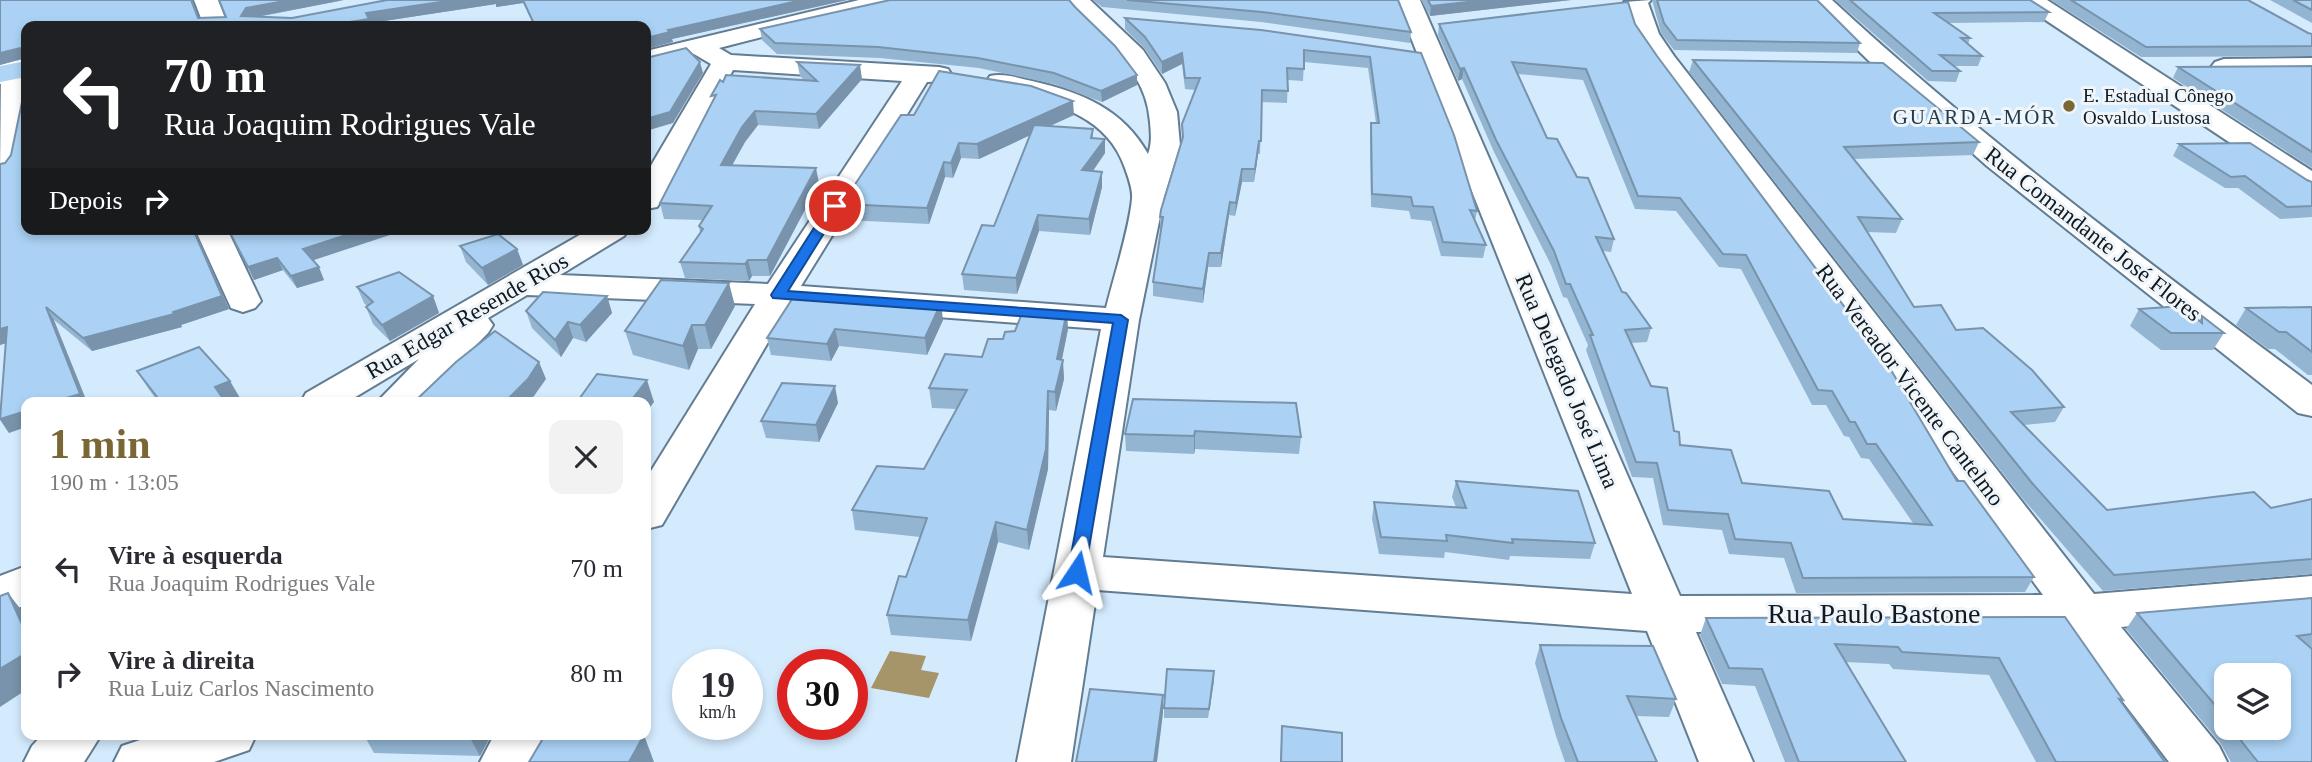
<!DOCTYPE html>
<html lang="pt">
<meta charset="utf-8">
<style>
:root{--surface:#fff;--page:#f2f2f3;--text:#2b2b33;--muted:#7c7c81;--accent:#7b6736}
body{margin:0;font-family:"Times New Roman",serif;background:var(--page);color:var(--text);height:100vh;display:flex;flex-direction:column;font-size:26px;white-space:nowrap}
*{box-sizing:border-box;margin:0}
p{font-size:23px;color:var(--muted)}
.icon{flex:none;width:38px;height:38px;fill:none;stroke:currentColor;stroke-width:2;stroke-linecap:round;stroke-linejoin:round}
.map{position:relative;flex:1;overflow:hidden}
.sheet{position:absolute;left:21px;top:397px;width:630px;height:343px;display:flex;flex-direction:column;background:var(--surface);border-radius:14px;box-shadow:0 4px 10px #0003}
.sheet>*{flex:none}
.top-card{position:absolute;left:21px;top:21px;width:630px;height:214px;border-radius:14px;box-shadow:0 4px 10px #0003;background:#202124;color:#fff;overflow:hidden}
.buttons{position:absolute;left:2214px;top:663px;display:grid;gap:14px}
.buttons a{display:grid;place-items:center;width:77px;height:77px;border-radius:14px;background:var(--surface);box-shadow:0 4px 10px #0003;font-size:35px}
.speed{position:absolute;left:672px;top:649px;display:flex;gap:14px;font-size:35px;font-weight:700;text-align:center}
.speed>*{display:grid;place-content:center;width:91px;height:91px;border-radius:50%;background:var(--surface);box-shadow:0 4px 10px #0003;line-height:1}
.speed small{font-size:18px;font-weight:400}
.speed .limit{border:10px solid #d22;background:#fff;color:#111}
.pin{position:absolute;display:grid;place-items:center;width:60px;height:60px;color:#fff;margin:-30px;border:4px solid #fff;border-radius:50%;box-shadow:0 2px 7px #0007}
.me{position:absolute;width:77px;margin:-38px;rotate:10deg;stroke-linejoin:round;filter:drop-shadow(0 0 5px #0008)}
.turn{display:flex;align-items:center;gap:24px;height:147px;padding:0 28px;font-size:32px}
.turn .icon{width:91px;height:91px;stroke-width:2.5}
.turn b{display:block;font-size:49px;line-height:60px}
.then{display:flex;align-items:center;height:66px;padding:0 28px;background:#0003;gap:14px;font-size:26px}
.round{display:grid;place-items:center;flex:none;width:74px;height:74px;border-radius:14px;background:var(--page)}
.headline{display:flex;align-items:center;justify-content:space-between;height:119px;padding:0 28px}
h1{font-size:42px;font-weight:600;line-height:52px;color:var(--accent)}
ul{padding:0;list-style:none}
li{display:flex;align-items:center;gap:21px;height:105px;padding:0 28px}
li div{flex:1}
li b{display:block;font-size:26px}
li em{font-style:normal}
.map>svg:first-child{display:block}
.water{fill:#a7956a}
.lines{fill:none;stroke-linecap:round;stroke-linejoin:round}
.minor-casing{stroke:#627c92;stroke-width:4}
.highway-casing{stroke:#fff;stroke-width:4}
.minor{fill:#fff;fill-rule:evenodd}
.highway{fill:#afd4f4;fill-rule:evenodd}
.wall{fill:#93b5d2;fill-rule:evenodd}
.shaded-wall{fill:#7893ab}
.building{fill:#abd2f4;stroke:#7893ab;stroke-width:2;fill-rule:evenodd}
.route{fill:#1a73e8;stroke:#114b97;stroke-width:2}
.poi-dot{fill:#7b6736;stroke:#f0f5fa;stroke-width:2.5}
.labels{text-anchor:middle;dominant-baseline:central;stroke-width:6;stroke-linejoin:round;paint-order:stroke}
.far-poi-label{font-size:19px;fill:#0f1921;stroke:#f0f5fa;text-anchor:start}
.far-neighbourhood-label{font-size:21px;letter-spacing:2px;fill:#233b4e;stroke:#f0f5fa}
.street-label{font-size:23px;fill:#0f1921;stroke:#f0f5fa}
.near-street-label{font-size:28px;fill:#0f1921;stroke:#f0f5fa}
</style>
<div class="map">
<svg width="2312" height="762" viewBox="0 0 2312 762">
<rect width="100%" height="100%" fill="#d4ebfe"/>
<path class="water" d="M890,651L926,656L921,670L939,673L929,698L871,688Z"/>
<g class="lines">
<defs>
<g id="minor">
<path d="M194,0H218L228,26H204Z"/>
<path d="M859,0H905L901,5L812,24L719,48L731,55L939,67L948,69L952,75L948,81L927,82L801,286L1106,308C1114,276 1129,230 1132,199C1133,189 1128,177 1125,168C1105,109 1042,101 990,88L986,82L990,76C1004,73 1018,78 1032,81C1081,92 1123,109 1148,154C1152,143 1151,134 1150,122C1146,62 1095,43 1065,0H1090L1143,50L1165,83L1177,112L1180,145L1164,197L1139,320L1103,557L1632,594L1396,0H1420L1680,596L2043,595L1652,61L1635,34L1624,2L1651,0L1648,3L1659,34L1674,56L2094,594L2312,576V610L2121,627L2219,746L2227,762H2169L2069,631L1696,632L1753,762H1699L1647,631L1097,590L1071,762H1017L1101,329L789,306L662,525L646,529V479L755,304L527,295L488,318L493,325L488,333L419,402H377L419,359L347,402H301L306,393L590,229H629L624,236L560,275L768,284L902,81L733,70L662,200L657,207L646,209V174L711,64L694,54L646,67V51Z"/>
<path d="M1807,0H1832C1983,140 2148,262 2312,385V416L2298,413L1987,166L1868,60Z"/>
<path d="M2019,0H2047L2312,171V193L2301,190L2023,5Z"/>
<path d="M2312,58V74L2224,75L2215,72L2211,67L2215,62L2224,59Z"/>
<path d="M14,64L23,66L26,71V112L15,166L11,172L0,175L1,72L5,66Z"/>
<path d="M195,229H227L261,301L255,308L243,312L231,308Z"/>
<path d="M26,566V605L0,615V576Z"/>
<path d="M42,735H101L84,762H24L32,746Z"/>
<path d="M155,735H256L249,750L214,762H114L122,746Z"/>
<path d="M494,735H547L534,762H480Z"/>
</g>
<path id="highway" d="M26,61V77L0,82V66Z"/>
</defs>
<use href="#minor" class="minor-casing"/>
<use href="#highway" class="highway-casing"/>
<use href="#minor" class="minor"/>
<use href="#highway" class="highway"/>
</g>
<g class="wall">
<path d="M0,0H192L199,18L226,17L344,0L258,17L292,18L387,0H847L672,39L673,42L646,26H534L523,3L496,7V4L371,23L372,26H26V229H194L229,309L181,325L182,327L92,351L54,320L9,433L0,420L6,343L0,345L5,163L11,155L22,102L23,59L0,65Z"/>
<path d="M1093,0H1398L1411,32L1410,43L1261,22L1102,7Z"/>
<path d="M1421,0H1571L1430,16Z"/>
<path d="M1652,0H1817L1860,43L1857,53L1674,50L1661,33Z"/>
<path d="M1835,0H2030L2049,12L2044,22L1948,23L1970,38L1968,44L1982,56L1978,66H1954L1960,71L1956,82L1928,81Z"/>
<path d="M2051,0H2248L2308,33L2312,34V56L2141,57Z"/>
<path d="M2270,0H2312V23Z"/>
<path d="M1125,18L1421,53L1477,211L1475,221L1486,245L1483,258L1441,256L1431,221L1411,219L1409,211L1371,207L1370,135L1371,123H1376L1368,68L1304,62L1303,81L1288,80L1287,103L1262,102L1260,154H1258L1254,182H1242L1235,216L1229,215L1221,267H1208L1203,303L1153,296V282L1161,230H1160V217L1182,140V124L1195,90L1185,89L1182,64L1162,74L1145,49L1125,29Z"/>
<path d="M1439,24H1635L1957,481L2034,577L2025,592L1796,593L1784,558L1729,554L1722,530L1663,525L1653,478L1632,477L1586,350L1588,345L1567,298L1563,297L1551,265L1494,152L1462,79L1458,81L1438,35ZM1518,74L1583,80L1635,209L1676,211L1719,267L1741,269L1812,405H1826L1844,436L1849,437L1861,458L1869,459L1913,523L1843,519L1742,483L1680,445L1674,431L1651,386L1631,343L1647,342L1651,328L1622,292L1603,251L1611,252L1614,239L1577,177L1547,138Z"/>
<path d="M760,29L1137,75V85L1102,102L1054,84L979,68L880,58L777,54L762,40Z"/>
<path d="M1693,60L1979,142L1973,155L1854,159L1902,219L1896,233L1867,232L1914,307L1956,330L2064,407L2055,422L2024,425L2107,510L2271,508L2312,499V574L2103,591L2023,499L1689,72Z"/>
<path d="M797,62L862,79L819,129L758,125L745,142L732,165L819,183L770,276H752L749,281L685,278L680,262L700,233L699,226L702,220L664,219L660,203L723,82L804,80L800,76Z"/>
<path d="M2312,66V168L2173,78L2178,67Z"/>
<path d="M914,115H1074L1049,126L1093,129V138L1105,139V153L1093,171L1102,187L1090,235L1039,231L1017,294L964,290L962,274L994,226L1030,135L979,159L961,158L953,178L945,177L929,224L845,220L842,204Z"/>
<path d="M2179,144L2312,182V217L2280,219L2238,188H2225L2173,156Z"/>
<path d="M228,229L312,261L324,280L297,288L283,270L254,280Z"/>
<path d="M460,246L517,249L523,265L488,285L466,262Z"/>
<path d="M357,287L433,296L439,313L390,341L373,324L366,307L367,306L364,303Z"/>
<path d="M796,293L943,320L927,355L839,346L831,361L771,355L767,338Z"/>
<path d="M607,296L612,313L586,342L573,338L561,357L532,328L526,311Z"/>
<path d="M735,306L711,349H698L689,370L633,355L625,331Z"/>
<path d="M2312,307V375H2308L2275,349H2268L2236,325L2246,308Z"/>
<path d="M2139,309L2199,321L2202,316L2224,333L2213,350H2161L2130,326Z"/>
<path d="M1068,329L1062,359L1064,379L1056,411L1049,410L1048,469L1029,550L998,542L971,641L891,635L887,615L906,577L920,537L855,530L852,510L924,469L957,409L932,408L929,388L982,357L1003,339Z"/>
<path d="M137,371L240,398L229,402H158L148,388Z"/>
<path d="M1133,399L1301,437L1299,454L1195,449L1194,454L1126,451L1125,434Z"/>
<path d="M838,403L819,442L766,438L761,421Z"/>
<path d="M1456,481L1595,543L1590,559L1510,556L1509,560L1445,552L1444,558L1379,554L1372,519L1374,502L1456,507L1452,497Z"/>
<path d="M2312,598V648H2311L2312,762H2231L2221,744L2126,629L2137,613ZM2226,676L2278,728H2226Z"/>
<path d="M2065,617L2123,700L2121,702L2165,762H2036L1989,675L1893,669L1889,664L1845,662L1906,762H1785L1755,686L1722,684L1700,635L1706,618Z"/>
<path d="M1540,645L1676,699L1669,717L1636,716L1657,762H1565L1556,736L1535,663Z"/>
<path d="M1214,671L1208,718H1164V708Z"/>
<path d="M1282,726L1342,762H1280Z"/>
<path d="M364,735H491L480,756L374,753Z"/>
</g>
<g class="shaded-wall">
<path d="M290,0H344L250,18L241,16L246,8Z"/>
<path d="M454,0H522L523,3L496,7V4L371,23L372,26H324L366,13Z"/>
<path d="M802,0H847L672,39L673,42L646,49V38L668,30Z"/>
<path d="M1486,0H1571L1430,16L1431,6Z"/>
<path d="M20,48L25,58L0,65V53Z"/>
<path d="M1182,53V64L1162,74V62Z"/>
<path d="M700,62L703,73L673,123L646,131V119Z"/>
<path d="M860,65L862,79L819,129L816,114Z"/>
<path d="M1464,68L1462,79L1458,81L1460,69Z"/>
<path d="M1137,75V85L1102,102L1101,91Z"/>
<path d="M1073,101L1074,115L979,159L977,144Z"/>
<path d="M755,111L758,125L745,142L724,180L721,165L742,127Z"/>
<path d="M1105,139V153L1083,185L1082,170Z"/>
<path d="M1259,141L1258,154L1254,182L1255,169Z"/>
<path d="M959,143L961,158L953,178L951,163Z"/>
<path d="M944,162L945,177L929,224L927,208Z"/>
<path d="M816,168L819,183L770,276L767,260Z"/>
<path d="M1242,169V182L1235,216L1236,203Z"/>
<path d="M1102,172V187L1090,235L1089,219Z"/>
<path d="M1230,202L1229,215L1221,267V253Z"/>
<path d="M1038,215L1039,231L1017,294L1016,278Z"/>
<path d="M193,229H194L229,309L181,325L182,327L92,351L83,338L173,312Z"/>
<path d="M365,229H408L308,262L303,249Z"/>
<path d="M517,249L523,265L488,285L482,268Z"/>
<path d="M1209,253L1208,267L1203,303V289Z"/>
<path d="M277,258L283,270L254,280L248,267Z"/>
<path d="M748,260L752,276L749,281L745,264Z"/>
<path d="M319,267L324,280L297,288L291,276Z"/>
<path d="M729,283L735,306L711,349L705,325Z"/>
<path d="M433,296L439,313L390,341L382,325Z"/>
<path d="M607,296L612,313L586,342L580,325Z"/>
<path d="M941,303L943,320L927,355L925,338Z"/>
<path d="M46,307L54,320L87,402H53Z"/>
<path d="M1067,311L1068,329L1058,378L1057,359Z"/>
<path d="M568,322L573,338L561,357L555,340Z"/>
<path d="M692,325L698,349L689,370L683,346Z"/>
<path d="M7,327L16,340L0,345V329Z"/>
<path d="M835,329L839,346L831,361L827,344Z"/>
<path d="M1063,360L1064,379L1056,411L1055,392Z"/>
<path d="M539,362L546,379L534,396L528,402H505Z"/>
<path d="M647,380L654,402L646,413V402H630Z"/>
<path d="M230,381L240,398L229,402H219L215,387Z"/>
<path d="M835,386L838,403L819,442L816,425Z"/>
<path d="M1048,391L1049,410L1048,469L1029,550L1027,530Z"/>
<path d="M26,411V427L9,433L0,419Z"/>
<path d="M1195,431V449L1194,454V436Z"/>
<path d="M996,522L998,542L971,641L968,620Z"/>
<path d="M8,593L26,616V633Z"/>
<path d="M26,653V690L0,707V669Z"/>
<path d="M1214,671V681L1208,718L1209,709Z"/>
<path d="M1163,695V713L1157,762H1154Z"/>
<path d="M472,735H491L480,756L470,738Z"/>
<path d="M644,735L654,762H629Z"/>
</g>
<g class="building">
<path d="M0,0H191L198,18L226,17L219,0H290L246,8L241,16L292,18L387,0H454L366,13L369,19L324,26H26V229H193L222,296L173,312L174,314L83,338L46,307L80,394L53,402H26V411L0,419L7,327L0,329V164L5,163L11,155L22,102L23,51L20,48L0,53Z"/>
<path d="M523,0H802L668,30L670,32L646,38V26H535Z"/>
<path d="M890,0H1069L1075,7L1115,46L1137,75L1101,91L1054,73L978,58L878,47L775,43L760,29Z"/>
<path d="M1127,0H1398L1411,32L1262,12Z"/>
<path d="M1428,0H1486L1431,6Z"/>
<path d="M1657,0H1817L1860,43L1677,40L1664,23Z"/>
<path d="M1850,0H2030L2049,12L1934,13L1970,38H1961L1982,56L1940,55L1960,71H1932Z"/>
<path d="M2071,0H2248L2308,33L2312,34V46L2146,47Z"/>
<path d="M2293,0H2312V10Z"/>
<path d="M1628,2L1635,24L1657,56L1888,365L1957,481H1964L2034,577L1803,578L1791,543L1735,539L1728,514L1668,510L1657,463L1636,462L1590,335H1593L1570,284H1566L1554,251L1496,140L1464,68L1460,69L1439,24ZM1512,62L1586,69L1638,196L1680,198L1723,254L1746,255L1818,390L1832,391L1850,422H1855L1867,444H1876L1932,525L1843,519L1829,491L1742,483L1731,450L1680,445L1679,432L1674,431L1667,388L1651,386L1625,330L1651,328L1626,293L1622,292L1596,237L1614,239L1588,178L1577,177L1557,139L1547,138Z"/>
<path d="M1125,18L1261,30L1421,53L1454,135L1477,211L1470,210L1486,245L1443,242L1433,207L1413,206L1411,197L1372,194L1371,123H1379L1370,57L1304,50V69L1287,68L1288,91L1262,90L1261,141H1259L1255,169H1242L1236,203L1230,202L1221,253H1209L1203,289L1153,282L1163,217H1160L1161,210L1183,137L1182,124L1200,78H1185L1182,53L1162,62L1145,37Z"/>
<path d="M686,48L700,62L670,112L646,119V58Z"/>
<path d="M1693,60L1883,63L1979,142L1844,147L1902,219L1858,217L1914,307L1941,305L1956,330L1983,328L2032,370L2064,407L2011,412L2107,510L2254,492L2271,508L2312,499V559L2114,575L2032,483Z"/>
<path d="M797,62L860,65L816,114L755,111L742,127L721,165L816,168L767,260H748L745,264L680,262L703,229L699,226L712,206L660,203L716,95L711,96L720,80L723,82L726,75L817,81Z"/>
<path d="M2312,66V152L2178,67Z"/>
<path d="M939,71L1031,86L1073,101L977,144L959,143L951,163L944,162L927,208L842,204L901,115H914Z"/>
<path d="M1034,125L1093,129L1091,138L1105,139L1082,170L1102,172L1089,219L1038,215L1016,278L962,274L982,225L994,226Z"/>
<path d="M2250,143L2307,180L2312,182V206L2287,207L2245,176L2231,177L2179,144Z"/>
<path d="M228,229H365L303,249L319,267L291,276L277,258L248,267Z"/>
<path d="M498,234L517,249L482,268L460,246Z"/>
<path d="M399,272L433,296L382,325L366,307L373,302L357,287Z"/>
<path d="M661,280L729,283L705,325H692L683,346L625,331Z"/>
<path d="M543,292L607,296L580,325L568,322L555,340L526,311Z"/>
<path d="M796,293L941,303L925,338L835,329L827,344L767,338Z"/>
<path d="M2182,306L2202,323V316L2224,333H2171L2139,309Z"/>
<path d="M2312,307V352L2286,332H2279L2246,308Z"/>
<path d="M1024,308L1067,311L1057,359L1063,360L1055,392L1048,391L1046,449L1027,530L996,522L968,620L887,615L899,576L906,577L927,518L852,510L877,466L924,469L967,390L929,388L945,354L982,357L988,339H1003L1005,332L1015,331Z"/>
<path d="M495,331L539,362L528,379L505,402H414L456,362Z"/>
<path d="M199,347L230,381L215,387L224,400L219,402H161L137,371Z"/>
<path d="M597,374L647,380L630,402H577Z"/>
<path d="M782,383L835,386L816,425L761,421Z"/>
<path d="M1133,399L1296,403L1301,437L1195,431L1194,436L1125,434Z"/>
<path d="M1456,481L1578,491L1595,543L1512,539L1513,543L1446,535L1447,541L1381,537L1374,502L1466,508Z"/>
<path d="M8,593L26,633V653L0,669V596Z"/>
<path d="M2312,598V634L2297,636L2312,649V762H2258L2242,742L2234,728H2278V676H2226V718L2137,613Z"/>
<path d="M2065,617L2123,700L2119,699L2165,762H2056L1999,658L1902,652L1898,647L1835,644L1906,762H1799L1762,669L1729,668L1706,618Z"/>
<path d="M1540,645L1653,646L1676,699L1627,696L1657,762H1578L1561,718Z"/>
<path d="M1167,669L1214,671L1209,709L1164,708Z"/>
<path d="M1090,689L1163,695L1154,762H1076Z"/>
<path d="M1282,726L1342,733V762H1281Z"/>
<path d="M384,735H472L470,738Z"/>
<path d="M545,735H644L629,762H632H529Z"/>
</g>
<path class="route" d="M835,202L841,206L788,291L1121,315L1128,320L1084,577H1071L1068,572L1113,323L773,298L771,295L828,206Z"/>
<circle class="poi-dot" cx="2069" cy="106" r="7"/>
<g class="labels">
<g class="far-poi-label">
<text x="2083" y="95">E. Estadual Cônego<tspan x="2083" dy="22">Osvaldo Lustosa</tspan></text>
</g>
<g class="far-neighbourhood-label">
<text x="1975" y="117">GUARDA-MÓR</text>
</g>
<g class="street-label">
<text transform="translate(2093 234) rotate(38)">Rua Comandante José Flores</text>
<text transform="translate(467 316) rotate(-30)">Rua Edgar Resende Rios</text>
<text transform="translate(1567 381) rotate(67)">Rua Delegado José Lima</text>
<text transform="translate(1910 385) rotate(53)">Rua Vereador Vicente Cantelmo</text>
</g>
<g class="near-street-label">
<text x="1874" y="613">Rua Paulo Bastone</text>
</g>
</g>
</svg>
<div class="buttons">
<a><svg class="icon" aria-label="layers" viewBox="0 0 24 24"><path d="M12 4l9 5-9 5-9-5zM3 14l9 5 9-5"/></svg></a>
</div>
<div class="speed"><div>19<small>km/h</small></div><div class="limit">30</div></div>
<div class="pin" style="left:835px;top:206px;background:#d93025"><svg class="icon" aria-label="arrive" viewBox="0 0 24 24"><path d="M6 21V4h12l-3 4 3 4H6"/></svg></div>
<svg class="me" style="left:1077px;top:572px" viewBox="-20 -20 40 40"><path d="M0-17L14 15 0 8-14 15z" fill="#1a73e8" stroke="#fff" stroke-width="4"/></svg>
<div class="top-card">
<div class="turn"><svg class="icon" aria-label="left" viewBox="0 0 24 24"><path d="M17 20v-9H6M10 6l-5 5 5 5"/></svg><div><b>70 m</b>Rua Joaquim Rodrigues Vale</div></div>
<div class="then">Depois<svg class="icon" aria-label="right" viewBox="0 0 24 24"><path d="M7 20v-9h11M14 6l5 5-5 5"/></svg></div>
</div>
<section class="sheet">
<div class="headline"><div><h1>1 min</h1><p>190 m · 13:05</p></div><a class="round"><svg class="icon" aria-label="close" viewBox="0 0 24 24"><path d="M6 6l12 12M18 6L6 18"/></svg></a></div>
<ul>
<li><svg class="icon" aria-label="left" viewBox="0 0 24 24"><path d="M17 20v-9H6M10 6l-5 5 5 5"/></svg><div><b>Vire à esquerda</b><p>Rua Joaquim Rodrigues Vale</p></div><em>70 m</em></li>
<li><svg class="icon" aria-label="right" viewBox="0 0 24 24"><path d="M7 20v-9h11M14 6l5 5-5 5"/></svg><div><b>Vire à direita</b><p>Rua Luiz Carlos Nascimento</p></div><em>80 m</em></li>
</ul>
</section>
</div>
